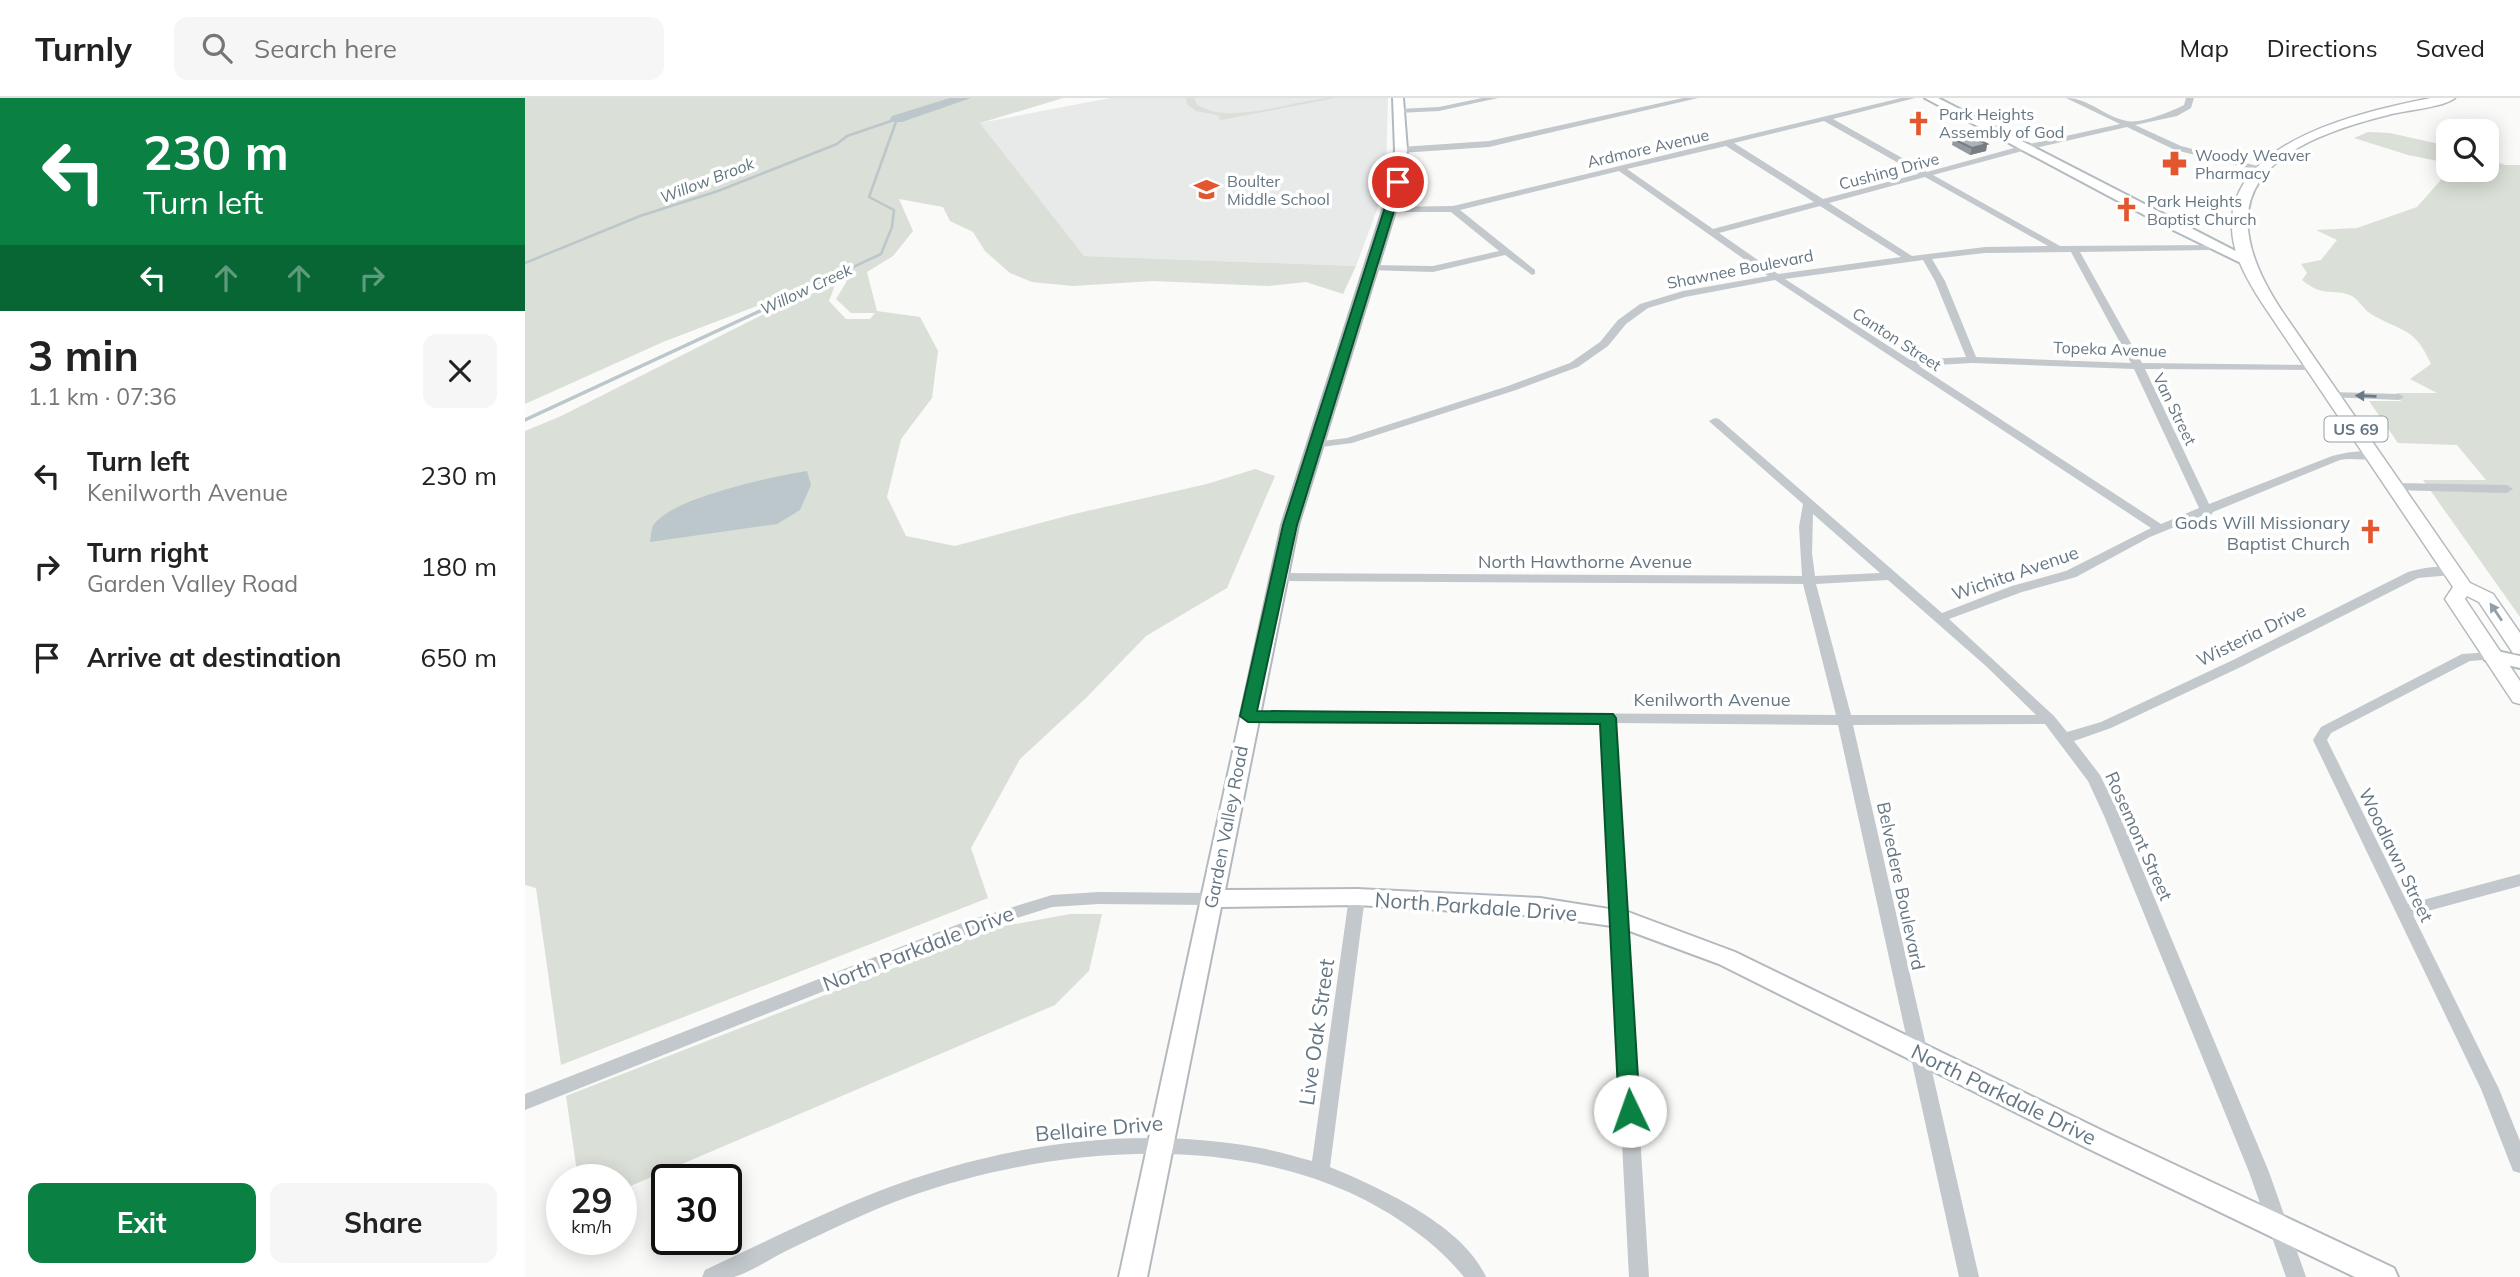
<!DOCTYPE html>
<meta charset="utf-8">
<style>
:root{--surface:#fff;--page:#f6f6f6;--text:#222;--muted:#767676;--line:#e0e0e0;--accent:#0b8043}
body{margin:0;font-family:Mulish,sans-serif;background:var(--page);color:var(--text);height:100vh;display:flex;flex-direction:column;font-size:26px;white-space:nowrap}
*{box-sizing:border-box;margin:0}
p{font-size:23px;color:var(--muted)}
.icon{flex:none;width:38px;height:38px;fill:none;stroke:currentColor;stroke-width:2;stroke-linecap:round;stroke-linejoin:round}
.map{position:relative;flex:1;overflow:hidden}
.drawer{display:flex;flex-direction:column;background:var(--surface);width:525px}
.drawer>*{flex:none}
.top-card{background:#0b8043;color:#fff;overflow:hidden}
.tools{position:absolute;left:1911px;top:21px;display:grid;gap:14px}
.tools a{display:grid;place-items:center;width:63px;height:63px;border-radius:14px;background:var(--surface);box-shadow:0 4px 18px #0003;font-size:35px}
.speed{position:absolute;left:21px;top:1066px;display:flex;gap:14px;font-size:35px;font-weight:700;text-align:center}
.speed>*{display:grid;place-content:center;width:91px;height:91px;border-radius:50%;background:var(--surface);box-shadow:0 4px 18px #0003;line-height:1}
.speed small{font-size:18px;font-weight:400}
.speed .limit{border:4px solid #111;border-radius:10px;background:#fff;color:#111}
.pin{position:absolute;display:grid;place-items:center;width:60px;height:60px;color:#fff;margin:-30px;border:4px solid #fff;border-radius:50%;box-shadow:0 2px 7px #0007}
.me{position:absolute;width:77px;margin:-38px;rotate:357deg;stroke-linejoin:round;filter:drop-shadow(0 0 5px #0008)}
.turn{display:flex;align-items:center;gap:24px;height:147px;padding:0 28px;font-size:32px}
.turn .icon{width:91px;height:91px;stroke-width:2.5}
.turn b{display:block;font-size:49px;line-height:60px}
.lanes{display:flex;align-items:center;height:66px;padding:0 28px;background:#0003;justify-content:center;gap:35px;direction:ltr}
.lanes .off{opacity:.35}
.round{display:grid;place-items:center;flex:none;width:74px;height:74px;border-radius:14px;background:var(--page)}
.headline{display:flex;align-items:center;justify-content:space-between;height:119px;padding:0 28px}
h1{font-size:42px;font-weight:700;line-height:52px}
.primary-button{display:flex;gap:14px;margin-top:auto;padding:14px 28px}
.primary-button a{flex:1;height:80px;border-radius:14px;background:var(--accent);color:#fff;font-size:28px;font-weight:700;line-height:80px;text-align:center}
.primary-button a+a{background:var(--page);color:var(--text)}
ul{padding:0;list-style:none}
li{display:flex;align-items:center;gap:21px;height:91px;padding:0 28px}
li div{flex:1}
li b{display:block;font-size:26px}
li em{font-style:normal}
header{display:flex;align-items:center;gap:42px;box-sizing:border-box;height:98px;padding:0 35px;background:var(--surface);border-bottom:2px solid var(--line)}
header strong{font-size:33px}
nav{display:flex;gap:38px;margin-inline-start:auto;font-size:24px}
.search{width:490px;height:63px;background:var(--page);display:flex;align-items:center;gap:18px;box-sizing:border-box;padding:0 24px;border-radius:14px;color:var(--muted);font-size:26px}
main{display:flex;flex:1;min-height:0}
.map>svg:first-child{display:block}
.built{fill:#e8e9e9}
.green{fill:#dadfd7}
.water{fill:#bbc7cb}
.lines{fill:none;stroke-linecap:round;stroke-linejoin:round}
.stream-far1{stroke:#bbc7cb;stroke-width:2.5}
.stream{stroke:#bbc7cb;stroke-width:3.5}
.river{fill:#bbc7cb;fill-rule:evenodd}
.secondary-casing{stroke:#b3babf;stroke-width:4}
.primary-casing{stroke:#b5babe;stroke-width:3}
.street{fill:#c3c8cc;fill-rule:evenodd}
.secondary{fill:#fff;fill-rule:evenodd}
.primary{fill:#fff;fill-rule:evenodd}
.wall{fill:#929a9f}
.shaded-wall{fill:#777d82}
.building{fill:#aab3b9;stroke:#777d82;stroke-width:2}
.oneway{fill:#6a7a87}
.oneway2{fill:#939fa8}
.route{fill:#0b8043;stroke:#07532c;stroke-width:2}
.labels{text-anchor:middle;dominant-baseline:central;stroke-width:7;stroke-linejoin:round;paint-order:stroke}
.far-poi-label{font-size:16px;fill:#657683;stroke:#fff;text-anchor:start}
.far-street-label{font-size:16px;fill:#657683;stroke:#fff}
.far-water-label{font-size:16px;font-style:italic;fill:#60757c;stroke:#fff}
.shield{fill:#fff;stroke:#939fa8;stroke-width:2}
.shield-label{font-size:16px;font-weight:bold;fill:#657683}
.poi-label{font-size:18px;fill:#657683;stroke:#fff;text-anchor:end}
.street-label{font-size:18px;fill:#657683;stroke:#fff}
.near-street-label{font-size:21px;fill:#657683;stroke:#fff}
</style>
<header>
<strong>Turnly</strong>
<div class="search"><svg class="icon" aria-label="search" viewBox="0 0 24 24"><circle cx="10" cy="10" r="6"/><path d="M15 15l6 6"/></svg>Search here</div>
<nav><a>Map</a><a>Directions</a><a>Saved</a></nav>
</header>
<main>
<section class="drawer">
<div class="top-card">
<div class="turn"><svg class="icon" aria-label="left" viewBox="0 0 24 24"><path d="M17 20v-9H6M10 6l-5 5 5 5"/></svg><div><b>230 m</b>Turn left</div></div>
<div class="lanes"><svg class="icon" aria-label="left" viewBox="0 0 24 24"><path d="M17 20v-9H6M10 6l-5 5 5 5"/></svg><svg class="icon off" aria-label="ahead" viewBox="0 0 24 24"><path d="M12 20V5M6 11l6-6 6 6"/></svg><svg class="icon off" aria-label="ahead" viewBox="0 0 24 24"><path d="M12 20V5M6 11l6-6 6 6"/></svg><svg class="icon off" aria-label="right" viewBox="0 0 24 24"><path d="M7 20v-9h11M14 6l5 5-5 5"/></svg></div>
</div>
<div class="headline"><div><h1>3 min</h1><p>1.1 km · 07:36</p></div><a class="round"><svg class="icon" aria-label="close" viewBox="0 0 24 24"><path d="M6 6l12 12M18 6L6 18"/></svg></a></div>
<ul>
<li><svg class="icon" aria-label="left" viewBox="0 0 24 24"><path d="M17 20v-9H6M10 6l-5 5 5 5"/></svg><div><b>Turn left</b><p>Kenilworth Avenue</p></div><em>230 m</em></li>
<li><svg class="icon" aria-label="right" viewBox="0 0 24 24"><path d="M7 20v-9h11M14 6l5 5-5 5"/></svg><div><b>Turn right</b><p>Garden Valley Road</p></div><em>180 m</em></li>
<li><svg class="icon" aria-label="arrive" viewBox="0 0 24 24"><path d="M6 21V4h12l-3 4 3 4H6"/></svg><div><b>Arrive at destination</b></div><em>650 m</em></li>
</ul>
<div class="primary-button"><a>Exit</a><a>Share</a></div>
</section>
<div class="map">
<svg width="1995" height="1179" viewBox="0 0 1995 1179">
<rect width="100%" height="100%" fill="#fafaf8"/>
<path class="built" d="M585,0H863L861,76L853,109L831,168L559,158L455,25Z"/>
<g class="green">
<path d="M0,0H538L455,25L559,158L831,168L818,196L781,184L743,188L628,183L548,188L507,184L485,175L460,153L448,134L425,123L418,109L374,101L388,133L368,158L342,174L352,213L395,219L413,253L407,300L376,341L362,399L381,438L430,448L549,416L682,386L730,371L750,378L702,490L621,538L562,599L495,661L446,750L463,800L36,967L11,790L0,787V333L34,319L257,207L310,187L304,203L321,221H345L350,215H326L311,201L322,183L292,185L138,244L0,306Z"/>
<path d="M661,0H669L672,7C709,29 769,0 810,0L696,22L693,19L696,18L671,13L662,6Z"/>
<path d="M1843,34L1865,35L1923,48V65L1883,57L1829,40Z"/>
<path d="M1962,61L1980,67H1995V519L1898,382H1961L1932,347L1873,345L1844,303H1876L1871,295H1912L1885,281L1906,266C1889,228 1878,235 1846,216C1839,212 1834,202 1827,198C1807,189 1800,201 1777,182L1782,175L1776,166L1796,162L1812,142L1791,132L1832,130L1892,109L1922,75L1949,83L1964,81L1943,72H1962Z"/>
<path d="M545,816H577L564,873L530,907L96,1092V1082L53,1081L41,998L474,829Z"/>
</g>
<path class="water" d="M282,373L286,387L275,412L252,426L125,444C126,440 126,432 128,428C144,400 250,378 282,373Z"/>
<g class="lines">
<g class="stream-far1">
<path d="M0,165L115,118L193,93L312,46L322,38L372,21"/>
<path d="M259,201L356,156L367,129L369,112L344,99L372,21"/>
</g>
<path class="stream" d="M0,322L263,200"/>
<path class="river" d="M425,0H446L377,24H367L365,21L367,18Z"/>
<defs>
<g id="secondary">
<path d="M868,0H878L882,52L879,84L773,427L700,792L832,791L1015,800L1103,814L1210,854L1580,1034L1869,1170L1873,1179H1830L1562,1050L1194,866L1094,829L1015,818L832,807L696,809L622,1179H594L757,427L867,84L870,52Z"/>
<path d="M1400,0H1413L1728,162L1721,166L1716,165L1640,128Z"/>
<path d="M1967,552L1995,558V570L1960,562L1958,558L1960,554Z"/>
</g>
<path id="primary" d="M1906,0H1930C1917,10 1880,12 1863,17C1743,47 1677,95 1759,216L1945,485L1968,496L1995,535V556L1988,555L1954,504L1942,498L1940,501L1995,583V606L1988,604L1920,501L1928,489L1737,205C1723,183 1708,158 1707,131C1702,42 1841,13 1906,0Z"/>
</defs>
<use href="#secondary" class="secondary-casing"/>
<use href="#primary" class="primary-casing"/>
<g class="street">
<path d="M957,0H973L914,13L873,15L869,13L873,11L914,9Z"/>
<path d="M1158,0H1173L964,49L876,55L872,52L876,49L964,43Z"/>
<path d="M1376,0H1390L1308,21L1402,74L1500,47L1595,26L1541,0C1564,0 1580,19 1602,23C1615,26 1648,13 1659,7L1661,0H1669L1666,10L1652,18L1610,27L1656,48L1740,70V74L1650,52L1602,29L1501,52L1408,77L1535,148L1686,147V151L1683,152L1555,154L1617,265L1793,267V271L1789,272L1620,271L1684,406L1807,358C1821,354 1843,350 1856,358C1845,365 1828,359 1815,362L1688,414L1686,417H1679L1625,439L1551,479L1497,494L1424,521L1529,618L1542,634L1576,624L1708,562L1883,474C1897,470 1921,465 1933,473L1927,477L1893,480L1718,568L1586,630L1549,643L1575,677L1596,720L1744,1074L1781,1179H1761L1724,1074L1580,720L1563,683L1520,626L1328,627L1454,1179H1434L1313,627L1089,625L1124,1179H1104L1075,625L723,623L716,618L723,613L1311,617L1278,486L753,483L747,479L753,475L1277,478L1274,429L1278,406L1186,325L1184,323L1190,320L1194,321L1417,515L1487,488L1541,473L1626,430L1250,182L1160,199L1123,210L1101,226L1083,248L1053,269L991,292L827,345L789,350L783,347L789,344L822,340L983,288L1045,265L1075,244L1093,222L1115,206L1158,193L1243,178L1094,73L935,112L1010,172V176L1007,177L980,157L908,174L843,172V168L846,167L908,168L974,153L926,114H865L862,113V109L928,108ZM1299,23L1393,76L1298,101L1209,45ZM1201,48L1289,104L1188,131L1102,71ZM1400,79L1523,148L1460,149L1387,158L1304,105ZM1295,108L1376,159L1253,176L1194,135ZM1546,154L1606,265L1451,259L1420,183L1407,161L1460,155ZM1398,162L1410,183L1441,259L1385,262L1260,181ZM1447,265L1609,271L1674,410L1636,426L1394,268ZM1288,416L1355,475L1290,478L1287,455ZM1363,482L1462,569L1511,617H1326L1291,486Z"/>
<path d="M1807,294L1874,296L1879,299L1874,302L1803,299V295Z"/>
<path d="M1870,385L1982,387L1988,391L1982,395L1866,392L1864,389Z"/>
<path d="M1967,554L1972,555L1974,558L1972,561L1945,563L1806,635L1802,642L1883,806L1995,776V788L1888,817L1974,991L1995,1043V1075L1988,1073L1956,991L1788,642L1796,629L1937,556Z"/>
<path d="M832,793L838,795L840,799L805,1069C855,1090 938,1127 961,1179H939C921,1157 903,1142 880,1126C741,1029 535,1045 383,1099C341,1114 301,1134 261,1153C245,1161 226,1174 209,1179C199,1179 187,1179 177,1179L180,1172C238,1145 295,1116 354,1093C473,1047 604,1027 730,1049C749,1052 768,1058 787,1063L824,799L826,795Z"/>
<path d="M574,794L686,795L692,797L694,801L692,805L686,807L574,806L527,809L450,833L0,1012V996L439,824L527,797Z"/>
</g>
<use href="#secondary" class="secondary"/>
<use href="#primary" class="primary"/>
</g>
<path class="wall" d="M1428,41L1462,46L1461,53L1445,57L1427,47Z"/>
<path class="shaded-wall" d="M1462,46L1461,53L1445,57L1447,50Z"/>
<path class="building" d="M1444,37L1462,46L1447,50L1428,41Z"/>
<defs><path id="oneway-solid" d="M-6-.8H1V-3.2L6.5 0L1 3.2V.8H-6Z" transform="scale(1.75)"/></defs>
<use class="oneway" href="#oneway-solid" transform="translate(1841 298) rotate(-178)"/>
<use class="oneway2" href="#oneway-solid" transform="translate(1971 514) rotate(-124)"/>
<path class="route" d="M873,81L878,84L772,427L732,613L1088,616L1091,620L1115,1013L1112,1020L1105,1022L1097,1020L1094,1013L1075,626L723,624L715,618L758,427L868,84Z"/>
<defs>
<symbol id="church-bare" viewBox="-9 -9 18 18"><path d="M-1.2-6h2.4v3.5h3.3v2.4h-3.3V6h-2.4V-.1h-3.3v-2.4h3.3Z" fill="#e4572e" stroke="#fff" stroke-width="2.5" paint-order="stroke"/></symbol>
<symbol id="pharmacy-bare" viewBox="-9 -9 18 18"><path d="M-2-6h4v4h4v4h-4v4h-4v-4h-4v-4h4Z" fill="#e4572e" stroke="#fff" stroke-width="2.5" paint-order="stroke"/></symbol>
<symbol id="school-bare" viewBox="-9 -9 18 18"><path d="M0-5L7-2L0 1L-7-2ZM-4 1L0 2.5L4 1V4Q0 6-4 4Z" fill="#e4572e" stroke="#fff" stroke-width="2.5" paint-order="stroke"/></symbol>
</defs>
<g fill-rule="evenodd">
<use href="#church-bare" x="1376" y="8" width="35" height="35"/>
<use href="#pharmacy-bare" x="1632" y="48" width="35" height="35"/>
<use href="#school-bare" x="664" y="74" width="35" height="35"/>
<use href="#church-bare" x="1584" y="94" width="35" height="35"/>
<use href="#church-bare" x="1828" y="416" width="35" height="35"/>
</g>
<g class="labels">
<g class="far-poi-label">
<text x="1414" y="16">Park Heights<tspan x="1414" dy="18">Assembly of God</tspan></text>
<text x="1670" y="57">Woody Weaver<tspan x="1670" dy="18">Pharmacy</tspan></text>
<text x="702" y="83">Boulter<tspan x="702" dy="18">Middle School</tspan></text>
<text x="1622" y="103">Park Heights<tspan x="1622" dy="18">Baptist Church</tspan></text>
</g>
<g class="far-street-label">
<text transform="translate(1123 50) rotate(-13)">Ardmore Avenue</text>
<text transform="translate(1364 73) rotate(-15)">Cushing Drive</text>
<text transform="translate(1215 171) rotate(-11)">Shawnee Boulevard</text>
<text transform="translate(1372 241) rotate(33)">Canton Street</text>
<text transform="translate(1585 251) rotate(2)">Topeka Avenue</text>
<text transform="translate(1650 311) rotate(64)">Van Street</text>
</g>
<g class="far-water-label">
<text transform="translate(182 82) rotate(-21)">Willow Brook</text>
<text transform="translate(281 191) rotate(-25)">Willow Creek</text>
</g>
<rect class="shield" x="1799.5" y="318.5" width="63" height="25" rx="5"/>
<g class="shield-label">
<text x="1831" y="331">US 69</text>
</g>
<g class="poi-label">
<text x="1825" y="424">Gods Will Missionary<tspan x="1825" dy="21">Baptist Church</tspan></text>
</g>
<g class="street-label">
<text x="1060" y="463">North Hawthorne Avenue</text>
<text transform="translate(1490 475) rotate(-19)">Wichita Avenue</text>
<text transform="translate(1726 537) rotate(-26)">Wisteria Drive</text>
<text x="1187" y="601">Kenilworth Avenue</text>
<text transform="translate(701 729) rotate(-79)">Garden Valley Road</text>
<text transform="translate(1614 738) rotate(66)">Rosemont Street</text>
<text transform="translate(1871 757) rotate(64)">Woodlawn Street</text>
<text transform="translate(1376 788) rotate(78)">Belvedere Boulevard</text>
</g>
<g class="near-street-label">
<text transform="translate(951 808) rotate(4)">North Parkdale Drive</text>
<text transform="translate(393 850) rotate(-21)">North Parkdale Drive</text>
<text transform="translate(791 934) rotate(-82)">Live Oak Street</text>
<text transform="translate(1479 996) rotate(26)">North Parkdale Drive</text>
<text transform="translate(574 1030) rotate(-5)">Bellaire Drive</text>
</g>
</g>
</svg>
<div class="tools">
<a><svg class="icon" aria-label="search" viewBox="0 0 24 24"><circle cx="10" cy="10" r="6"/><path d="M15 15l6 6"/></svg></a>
</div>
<div class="speed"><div>29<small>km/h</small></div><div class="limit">30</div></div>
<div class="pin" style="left:873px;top:84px;background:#d93025"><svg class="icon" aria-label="arrive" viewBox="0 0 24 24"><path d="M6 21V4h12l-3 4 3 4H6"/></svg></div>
<svg class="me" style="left:1105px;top:1013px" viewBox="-20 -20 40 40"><circle r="19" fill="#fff"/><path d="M0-13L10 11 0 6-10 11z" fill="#0b8043"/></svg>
</div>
</main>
